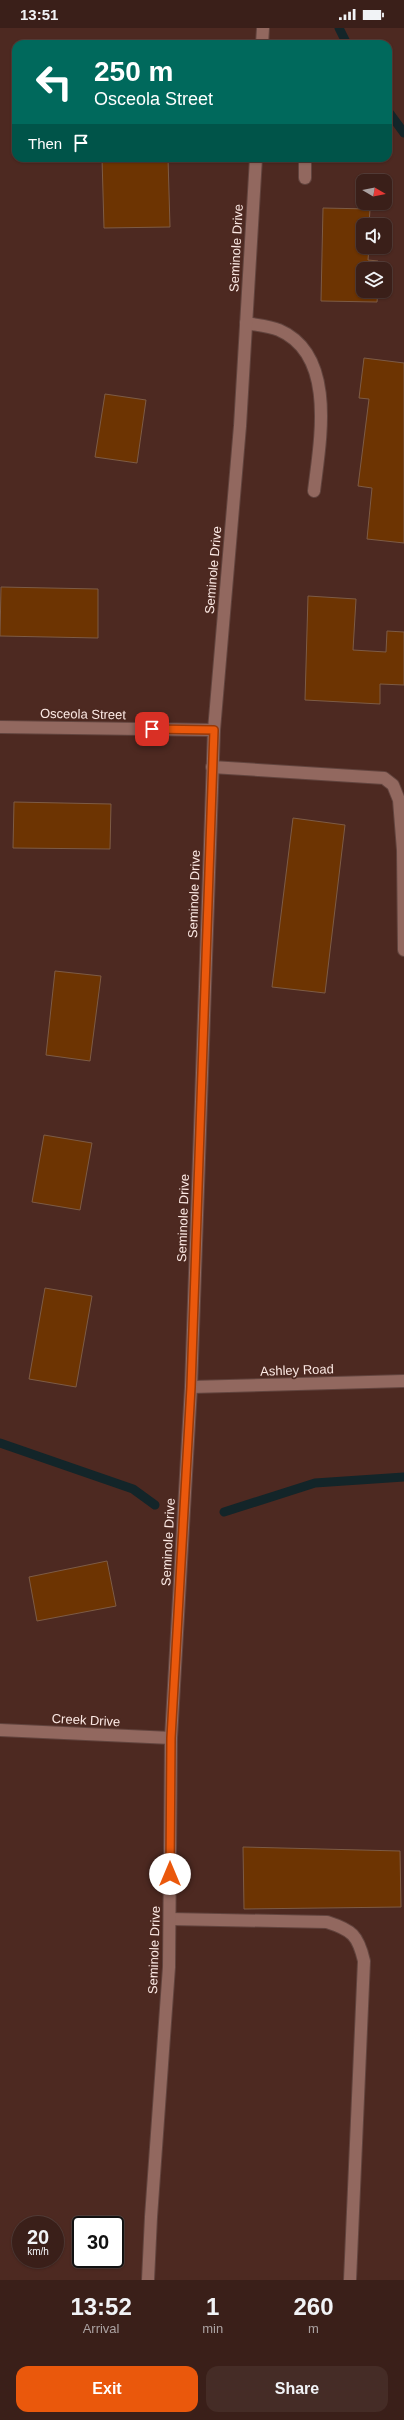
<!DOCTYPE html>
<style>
:root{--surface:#3a1f19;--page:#452c26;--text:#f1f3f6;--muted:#aba2a2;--line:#543d38;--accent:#ea580c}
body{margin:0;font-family:Arial,sans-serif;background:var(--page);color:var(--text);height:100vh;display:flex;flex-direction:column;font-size:15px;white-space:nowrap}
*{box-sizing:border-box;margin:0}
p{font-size:13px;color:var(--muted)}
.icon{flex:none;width:22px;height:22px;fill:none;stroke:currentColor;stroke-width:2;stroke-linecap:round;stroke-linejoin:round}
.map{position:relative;height:2252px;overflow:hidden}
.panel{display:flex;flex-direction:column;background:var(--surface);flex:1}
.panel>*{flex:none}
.banner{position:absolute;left:12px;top:12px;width:380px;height:122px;border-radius:12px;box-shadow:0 1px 3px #0004,0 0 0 1px var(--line);background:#00695c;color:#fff;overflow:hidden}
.needle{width:26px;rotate:100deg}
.tools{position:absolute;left:356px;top:146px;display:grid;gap:8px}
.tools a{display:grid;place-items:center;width:36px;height:36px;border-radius:8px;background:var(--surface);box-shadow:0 1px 3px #0004,0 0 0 1px var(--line);font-size:20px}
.speed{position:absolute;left:12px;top:2188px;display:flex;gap:8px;font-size:20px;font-weight:700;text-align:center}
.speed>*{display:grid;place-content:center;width:52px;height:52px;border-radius:50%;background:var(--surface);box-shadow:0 1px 3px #0004,0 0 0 1px var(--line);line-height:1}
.speed small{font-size:10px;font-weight:400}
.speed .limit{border:2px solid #111;border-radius:6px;background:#fff;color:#111}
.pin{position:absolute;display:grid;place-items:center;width:34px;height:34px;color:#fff;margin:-17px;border-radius:8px;box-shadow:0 2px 6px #0006}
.me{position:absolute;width:44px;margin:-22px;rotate:0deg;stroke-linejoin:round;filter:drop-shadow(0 0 3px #0008)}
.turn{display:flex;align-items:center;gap:14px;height:84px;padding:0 16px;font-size:18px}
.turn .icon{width:52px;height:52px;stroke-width:2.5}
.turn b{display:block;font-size:28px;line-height:34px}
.then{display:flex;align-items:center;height:38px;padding:0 16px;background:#0003;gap:8px;font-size:15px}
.eta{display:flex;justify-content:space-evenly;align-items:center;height:68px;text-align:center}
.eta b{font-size:24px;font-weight:700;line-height:28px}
.cta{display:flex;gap:8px;margin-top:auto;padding:8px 16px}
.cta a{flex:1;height:46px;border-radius:12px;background:var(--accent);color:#fff;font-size:16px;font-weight:700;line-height:46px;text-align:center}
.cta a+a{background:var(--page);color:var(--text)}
.status{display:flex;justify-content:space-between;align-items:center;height:28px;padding:0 20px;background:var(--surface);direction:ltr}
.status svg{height:11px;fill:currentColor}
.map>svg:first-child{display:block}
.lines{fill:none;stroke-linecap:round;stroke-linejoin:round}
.stream{stroke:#132529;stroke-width:9}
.building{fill:#6d3402;stroke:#7d5b45}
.minor-casing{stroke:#62443e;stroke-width:14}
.minor{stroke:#92685f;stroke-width:12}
.route-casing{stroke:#983908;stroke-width:10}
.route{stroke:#ea580c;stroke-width:7}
.labels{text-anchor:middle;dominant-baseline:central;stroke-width:3.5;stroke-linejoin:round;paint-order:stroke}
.street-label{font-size:13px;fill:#fce9e4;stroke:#4d2921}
</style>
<div class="status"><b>13:51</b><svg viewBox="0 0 49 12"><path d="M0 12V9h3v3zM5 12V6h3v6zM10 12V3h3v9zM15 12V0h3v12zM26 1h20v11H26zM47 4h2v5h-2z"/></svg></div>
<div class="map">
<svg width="404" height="2252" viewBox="0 0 404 2252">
<rect width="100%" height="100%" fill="#4d2921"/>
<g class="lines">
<g class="stream">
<path d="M339,0L347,16"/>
<path d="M388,83L404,105"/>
<path d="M0,1415L133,1461L155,1477"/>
<path d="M224,1484L315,1455L404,1449"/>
</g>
</g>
<g class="building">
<path d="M102,130H168L170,199L104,200Z"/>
<path d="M323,180L370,181L369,197H363V219H369L368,232L378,233V241H363V263H378L377,274L321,273Z"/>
<path d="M364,330L404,335V515L367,511L372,460L358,458L369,371L359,370Z"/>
<path d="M105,366L146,372L137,435L95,429Z"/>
<path d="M1,559L98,561V610L0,608Z"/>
<path d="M308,568L356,571L353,622L386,624L387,603L404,604V657L380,656V676L305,672Z"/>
<path d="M14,774L111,776L110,821L13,820Z"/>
<path d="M293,790L345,797L325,965L272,959Z"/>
<path d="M55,943L101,948L90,1033L46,1027Z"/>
<path d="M44,1107L92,1115L80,1182L32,1174Z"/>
<path d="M45,1260L92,1268L76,1359L29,1351Z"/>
<path d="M107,1533L116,1578L37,1593L29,1549Z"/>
<path d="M243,1819L400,1823L401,1879L244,1881Z"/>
</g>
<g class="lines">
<defs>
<g id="minor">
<path d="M262,16L263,0"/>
<path d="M305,130V150"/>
<path d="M246,295C256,297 269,298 279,302C337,327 320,413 314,463"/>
<path d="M0,699L214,702"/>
<path d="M212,739L384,750L393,757L399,772L403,822L404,922"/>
<path d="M191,1359L404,1353"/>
<path d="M0,1702L171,1710"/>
<path d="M170,1891L327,1894C352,1902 358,1907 364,1933L350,2252"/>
<path d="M148,2252L151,2189L169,1939L171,1710L191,1359L214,702L240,398L256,130"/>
</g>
</defs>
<use href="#minor" class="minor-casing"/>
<use href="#minor" class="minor"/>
</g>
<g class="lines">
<defs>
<path id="route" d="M152,701L214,702L191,1359L171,1710L170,1846"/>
</defs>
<use href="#route" class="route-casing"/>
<use href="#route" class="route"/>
</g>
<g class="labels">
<g class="street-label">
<text transform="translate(236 220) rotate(-87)">Seminole Drive</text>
<text transform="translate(213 542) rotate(-85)">Seminole Drive</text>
<text transform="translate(83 686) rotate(1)">Osceola Street</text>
<text transform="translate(194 866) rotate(-88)">Seminole Drive</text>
<text transform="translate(183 1190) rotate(-88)">Seminole Drive</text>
<text transform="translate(297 1342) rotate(-2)">Ashley Road</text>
<text transform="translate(168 1514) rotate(-87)">Seminole Drive</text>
<text transform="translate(86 1692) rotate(3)">Creek Drive</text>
<text transform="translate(154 1922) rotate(-88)">Seminole Drive</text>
</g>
</g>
</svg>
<div class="tools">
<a><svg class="needle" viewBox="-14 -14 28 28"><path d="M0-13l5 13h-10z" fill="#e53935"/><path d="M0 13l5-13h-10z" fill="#aba2a2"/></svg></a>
<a><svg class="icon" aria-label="sound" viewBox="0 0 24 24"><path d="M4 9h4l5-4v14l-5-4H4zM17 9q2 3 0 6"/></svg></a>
<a><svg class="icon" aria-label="layers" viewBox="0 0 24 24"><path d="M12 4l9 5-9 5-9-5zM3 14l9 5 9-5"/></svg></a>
</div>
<div class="speed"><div>20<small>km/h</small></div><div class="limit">30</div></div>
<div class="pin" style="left:152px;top:701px;background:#d93025"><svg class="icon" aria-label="arrive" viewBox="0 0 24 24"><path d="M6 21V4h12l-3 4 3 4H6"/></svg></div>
<svg class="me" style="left:170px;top:1846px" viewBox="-20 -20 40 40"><circle r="19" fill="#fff"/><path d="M0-13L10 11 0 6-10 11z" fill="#ea580c"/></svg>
<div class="banner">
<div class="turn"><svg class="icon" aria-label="left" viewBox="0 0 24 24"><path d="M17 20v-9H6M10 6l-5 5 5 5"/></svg><div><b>250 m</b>Osceola Street</div></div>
<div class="then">Then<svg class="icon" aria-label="arrive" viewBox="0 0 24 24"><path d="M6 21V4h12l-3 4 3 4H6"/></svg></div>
</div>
</div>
<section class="panel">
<div class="eta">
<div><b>13:52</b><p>Arrival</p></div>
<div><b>1</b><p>min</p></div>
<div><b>260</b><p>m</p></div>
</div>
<div class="cta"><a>Exit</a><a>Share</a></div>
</section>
